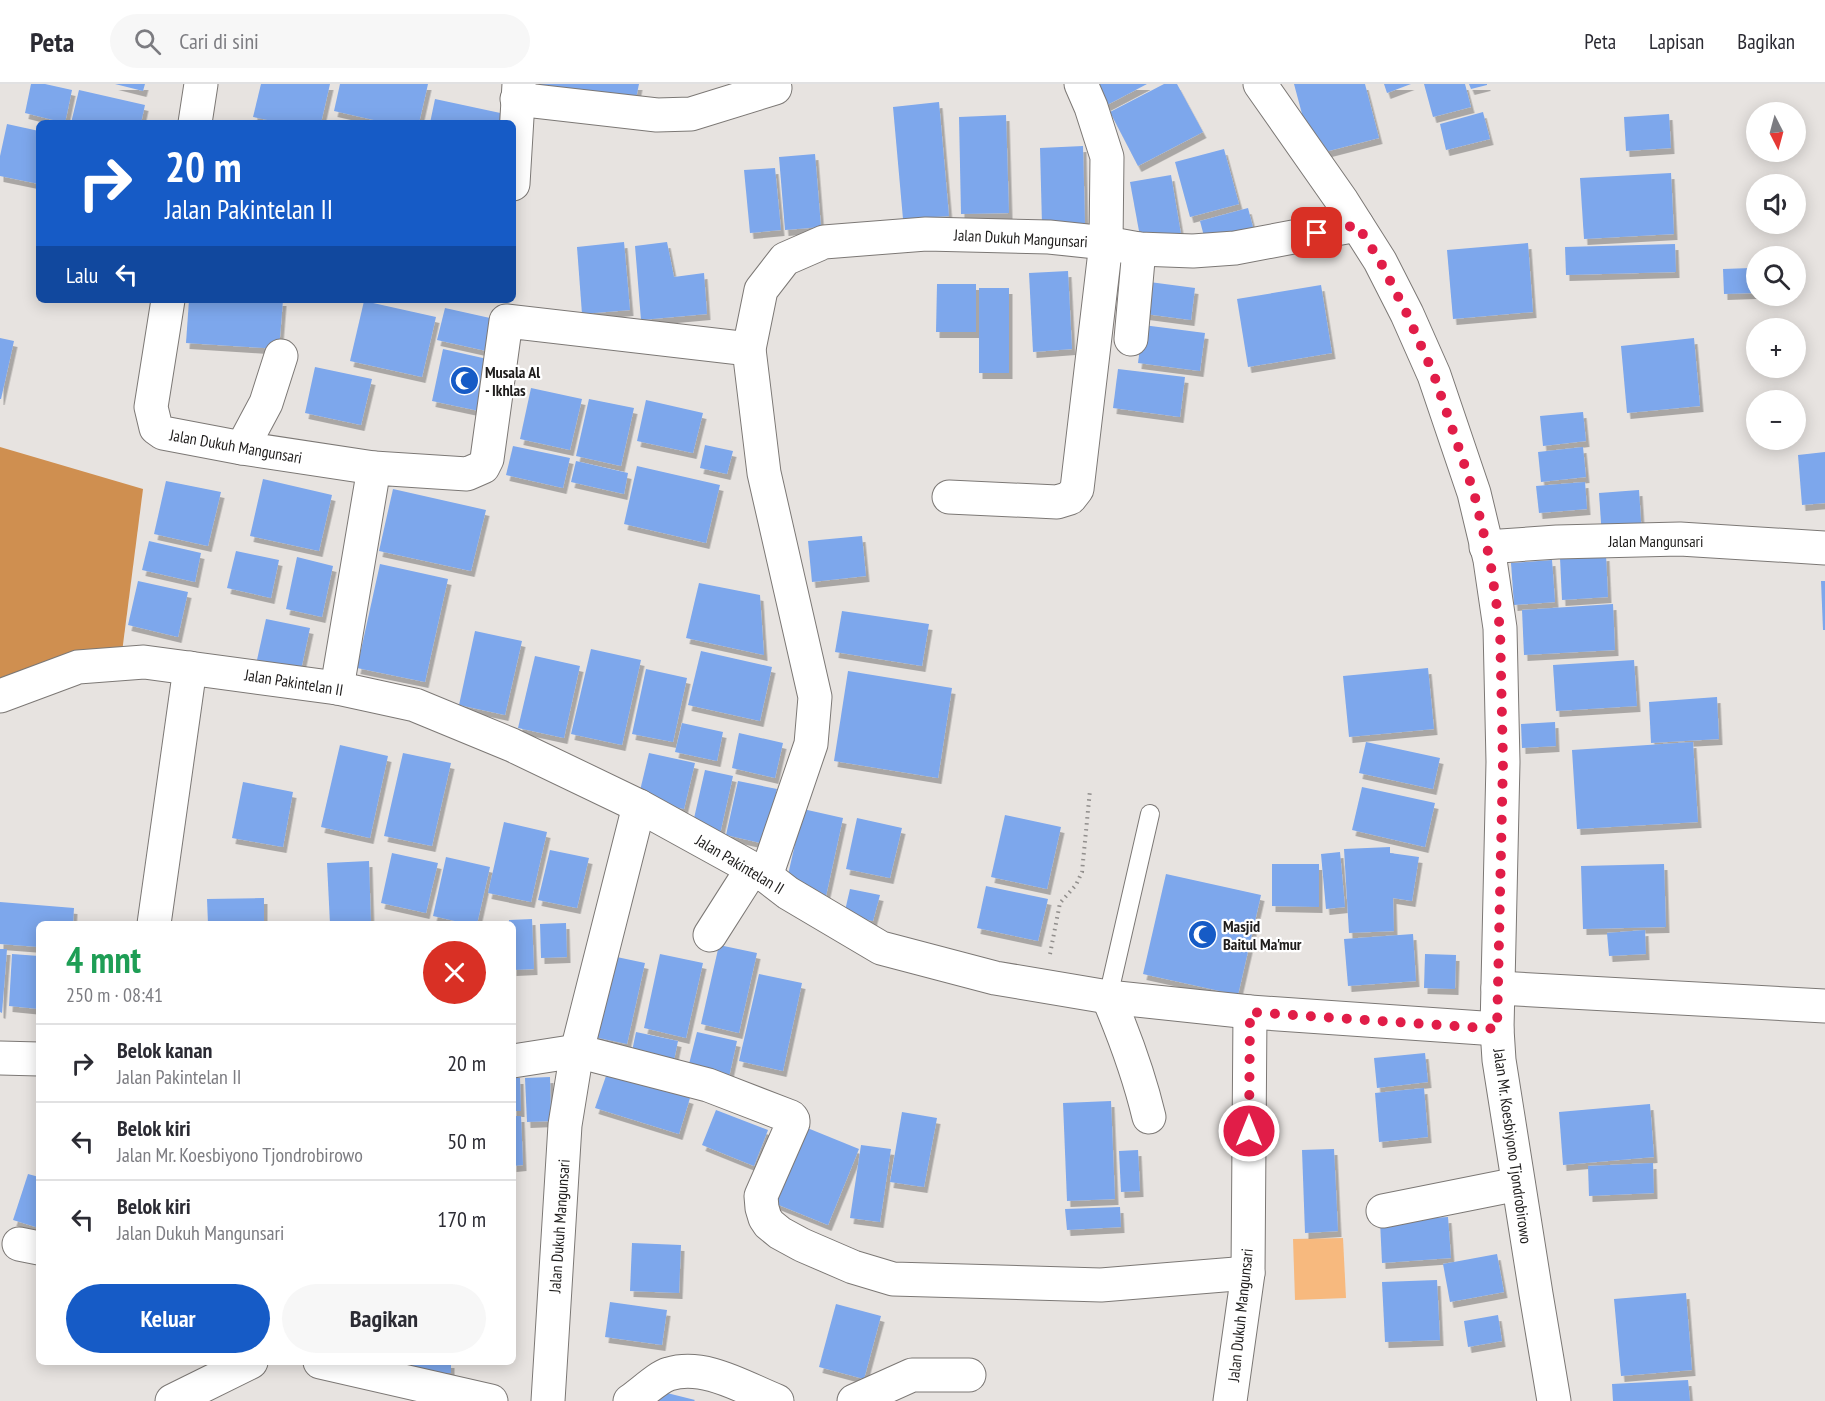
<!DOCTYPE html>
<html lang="id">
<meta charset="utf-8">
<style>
:root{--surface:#fff;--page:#f7f7f7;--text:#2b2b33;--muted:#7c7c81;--line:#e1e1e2;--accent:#165bc6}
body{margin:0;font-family:"PT Sans Narrow",sans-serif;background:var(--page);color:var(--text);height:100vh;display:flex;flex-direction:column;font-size:22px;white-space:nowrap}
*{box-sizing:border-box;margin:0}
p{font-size:20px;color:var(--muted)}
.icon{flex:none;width:33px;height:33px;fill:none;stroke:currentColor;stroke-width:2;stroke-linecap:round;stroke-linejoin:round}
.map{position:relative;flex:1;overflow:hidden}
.sheet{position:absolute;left:36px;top:837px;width:480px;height:444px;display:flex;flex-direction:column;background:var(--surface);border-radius:9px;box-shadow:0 3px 15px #0003}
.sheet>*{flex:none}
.hud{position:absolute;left:36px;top:36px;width:480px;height:183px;border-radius:9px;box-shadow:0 3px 15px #0003;background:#165bc6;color:#fff;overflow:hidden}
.needle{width:39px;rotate:174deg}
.buttons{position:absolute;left:1746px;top:18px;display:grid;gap:12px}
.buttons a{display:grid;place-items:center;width:60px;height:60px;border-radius:50%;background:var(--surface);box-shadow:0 3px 15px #0003;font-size:30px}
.pin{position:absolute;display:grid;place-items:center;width:51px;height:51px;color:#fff;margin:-26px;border-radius:12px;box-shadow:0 3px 9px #0006}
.me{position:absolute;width:66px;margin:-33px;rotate:0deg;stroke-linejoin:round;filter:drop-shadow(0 0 4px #0008)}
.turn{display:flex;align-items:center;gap:21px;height:126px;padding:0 30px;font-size:27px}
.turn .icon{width:78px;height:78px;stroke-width:2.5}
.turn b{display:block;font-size:42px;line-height:51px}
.then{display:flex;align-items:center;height:57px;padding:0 30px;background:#0003;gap:12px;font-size:22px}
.round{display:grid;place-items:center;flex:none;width:63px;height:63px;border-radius:32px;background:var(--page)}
.summary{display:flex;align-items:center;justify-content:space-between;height:102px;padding:0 30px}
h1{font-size:36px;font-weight:700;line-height:45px;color:#1e9e55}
.button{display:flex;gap:12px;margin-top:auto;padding:12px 30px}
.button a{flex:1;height:69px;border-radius:36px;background:var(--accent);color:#fff;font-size:24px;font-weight:700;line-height:69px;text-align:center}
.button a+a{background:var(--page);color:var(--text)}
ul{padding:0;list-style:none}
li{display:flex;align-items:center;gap:18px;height:78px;padding:0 30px;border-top:2px solid var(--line)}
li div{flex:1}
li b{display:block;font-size:22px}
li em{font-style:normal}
header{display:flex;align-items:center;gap:36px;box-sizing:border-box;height:84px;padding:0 30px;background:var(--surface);border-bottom:2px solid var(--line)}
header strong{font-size:28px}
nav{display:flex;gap:33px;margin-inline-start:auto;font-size:21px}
.search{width:420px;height:54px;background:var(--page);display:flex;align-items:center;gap:15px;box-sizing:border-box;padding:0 21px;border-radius:33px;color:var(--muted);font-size:22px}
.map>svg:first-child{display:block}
.green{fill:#f7b97e}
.forest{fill:#cf8f50}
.building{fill:#7da7ec;filter:url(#shadow)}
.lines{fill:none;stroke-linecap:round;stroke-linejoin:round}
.service-casing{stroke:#7c7875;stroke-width:20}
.minor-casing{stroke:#7c7875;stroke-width:35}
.secondary-casing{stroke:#7c7875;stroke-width:35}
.path{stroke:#918e8c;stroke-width:4;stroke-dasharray:1.5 4.5;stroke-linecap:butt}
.service{stroke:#fff;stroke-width:18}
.minor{stroke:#fff;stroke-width:33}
.secondary{stroke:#fff;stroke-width:33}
.route{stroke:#e11d48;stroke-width:10;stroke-dasharray:0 18}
.labels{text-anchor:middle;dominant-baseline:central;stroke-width:4.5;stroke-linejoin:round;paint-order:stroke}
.street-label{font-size:16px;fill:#1e1c1b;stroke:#fff}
.poi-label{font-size:16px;font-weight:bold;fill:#1e1c1b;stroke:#fff;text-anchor:start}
</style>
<header>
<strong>Peta</strong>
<div class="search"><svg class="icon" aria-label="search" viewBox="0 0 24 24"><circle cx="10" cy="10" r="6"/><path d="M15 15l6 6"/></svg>Cari di sini</div>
<nav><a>Peta</a><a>Lapisan</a><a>Bagikan</a></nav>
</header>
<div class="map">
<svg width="1825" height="1317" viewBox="0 0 1825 1317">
<defs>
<filter id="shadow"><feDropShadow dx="3.5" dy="6" stdDeviation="0" flood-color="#0004"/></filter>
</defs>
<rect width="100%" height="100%" fill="#e7e3e0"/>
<path class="green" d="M1343,1154L1346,1214L1295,1216L1293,1155Z"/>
<path class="forest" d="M0,363L143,405L121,576L0,617Z"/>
<g class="building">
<path d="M31,0H45L72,6L65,39L25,29Z"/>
<path d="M115,0H145L143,7Z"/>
<path d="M261,0H330L321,39H282L253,33Z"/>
<path d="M340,0H428L419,39H387L334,27Z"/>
<path d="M540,0H639L634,24L539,3Z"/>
<path d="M1096,0H1147L1107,21Z"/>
<path d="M1164,0H1177L1203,48L1138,82L1110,28Z"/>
<path d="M1294,0H1365L1379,54L1313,71Z"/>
<path d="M1384,0H1411L1387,9Z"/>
<path d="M1424,0H1465L1471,23L1433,33Z"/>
<path d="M1469,0H1487V1L1471,5Z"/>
<path d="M79,6L145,21L141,39H71Z"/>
<path d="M435,15L505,30L503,39H430Z"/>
<path d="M939,18L949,132L903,135L893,23Z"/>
<path d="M1483,28L1490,55L1446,66L1440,40Z"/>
<path d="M1669,30L1671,64L1626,67L1624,33Z"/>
<path d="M1006,31L1009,129L961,130L959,33Z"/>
<path d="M7,40L39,47V100L0,92V72Z"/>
<path d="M1083,62L1085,140L1042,141L1040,64Z"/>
<path d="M1224,65L1239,120L1190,133L1175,78Z"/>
<path d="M815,70L821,143L785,146L779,73Z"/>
<path d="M775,84L781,146L750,149L744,86Z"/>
<path d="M1671,89L1674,150L1584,155L1580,94Z"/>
<path d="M1171,91L1181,150L1141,158L1130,98Z"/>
<path d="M1248,124L1254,147L1206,160L1200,137Z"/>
<path d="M624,158L630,226L582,230L577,163Z"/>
<path d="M667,158L674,193L704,189L707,230L641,236L635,162Z"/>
<path d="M1528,159L1533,228L1453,235L1447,166Z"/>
<path d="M1675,160L1676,188L1566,191L1565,163Z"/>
<path d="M1751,184L1753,209L1724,210L1723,185Z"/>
<path d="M1068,187L1072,265L1033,268L1029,189Z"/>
<path d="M1142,197L1195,204L1191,236L1138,229Z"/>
<path d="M937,200H976V248H936Z"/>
<path d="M1321,201L1332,269L1248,283L1237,215Z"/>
<rect x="979" y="204" width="30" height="85"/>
<path d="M189,216H283L279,265L186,259Z"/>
<path d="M364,217L436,233L422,293L350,277Z"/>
<path d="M445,224L499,236L491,268L437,256Z"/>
<path d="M1143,241L1205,249L1200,287L1138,279Z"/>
<path d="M0,254L14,257L1,315H0Z"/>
<path d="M1694,254L1700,322L1627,329L1621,262Z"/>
<path d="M443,265L496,277L484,328L432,317Z"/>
<path d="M315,283L372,295L361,341L305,329Z"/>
<path d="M1118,285L1185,293L1180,333L1113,324Z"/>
<path d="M531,304L582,315L570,366L520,355Z"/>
<path d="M589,315L634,324L621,382L576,372Z"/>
<path d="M646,316L703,329L693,369L637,357Z"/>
<path d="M1583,328L1586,357L1543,362L1540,332Z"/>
<path d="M705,361L733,367L727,390L700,384Z"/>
<path d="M513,362L570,374L563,404L506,391Z"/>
<path d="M1583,363L1586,393L1541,398L1538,368Z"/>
<path d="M1825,368V419L1802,421L1798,371Z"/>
<path d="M576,377L628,389L624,410L571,398Z"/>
<path d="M637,382L720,401L706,459L624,440Z"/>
<path d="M263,395L332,411L319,467L250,452Z"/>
<path d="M166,397L221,408L208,462L154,450Z"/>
<path d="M1585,398L1587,425L1539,429L1536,402Z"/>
<path d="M393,405L486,426L471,487L379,467Z"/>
<path d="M1639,406L1642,452L1602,454L1599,409Z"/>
<path d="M862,452L866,492L812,498L808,457Z"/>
<path d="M149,457L201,469L195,498L142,486Z"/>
<path d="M236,467L279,476L271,514L227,504Z"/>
<path d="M1606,471L1608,513L1562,516L1560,474Z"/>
<path d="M297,473L333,482L322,533L286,525Z"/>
<path d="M1552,476L1555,518L1514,521L1511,479Z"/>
<path d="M380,480L448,495L425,598L357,584Z"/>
<path d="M138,497L188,508L178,553L128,541Z"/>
<path d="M1821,497H1825V546H1823Z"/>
<path d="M699,499L760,511L764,571L686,554Z"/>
<path d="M1613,520L1615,566L1524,571L1522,526Z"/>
<path d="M842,527L929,540L922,582L835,568Z"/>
<path d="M266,535L310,544L299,595L255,585Z"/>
<path d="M475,547L522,557L505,631L459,621Z"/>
<path d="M591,565L641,576L622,661L571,650Z"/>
<path d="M701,567L772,583L760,637L688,621Z"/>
<path d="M535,572L580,582L564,654L518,644Z"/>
<path d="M1634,576L1637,622L1556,627L1553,581Z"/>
<path d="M1428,584L1434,645L1349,653L1343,592Z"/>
<path d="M646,585L687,594L673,658L632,650Z"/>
<path d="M848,587L952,604L938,694L834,677Z"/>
<path d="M1717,613L1719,655L1651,659L1649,618Z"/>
<path d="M1555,638L1556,662L1522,664L1521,640Z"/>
<path d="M682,639L723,648L717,677L675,668Z"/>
<path d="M739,649L783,659L775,694L732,684Z"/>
<path d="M1366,658L1440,674L1433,705L1359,689Z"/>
<path d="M1693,658L1698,738L1577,745L1572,666Z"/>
<path d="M340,661L388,672L370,754L321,743Z"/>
<path d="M403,669L451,679L432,762L384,752Z"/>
<path d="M649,669L695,679L684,725L638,715Z"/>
<path d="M705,686L733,692L720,750L692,743Z"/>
<path d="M738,697L777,705L765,760L726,751Z"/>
<path d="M243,698L293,708L283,763L232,754Z"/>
<path d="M1362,703L1435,719L1425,763L1352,746Z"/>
<path d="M803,725L843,734L826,812L785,804Z"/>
<path d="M1005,731L1061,743L1047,805L991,793Z"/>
<path d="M857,734L902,744L890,794L846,785Z"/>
<path d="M504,738L547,748L531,818L488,809Z"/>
<path d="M1390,763V769L1419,773L1412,817L1393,814L1394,847L1349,849L1344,765Z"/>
<path d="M550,766L589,774L577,824L538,816Z"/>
<path d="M1340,768L1345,823L1326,825L1321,770Z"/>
<path d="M392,769L438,779L426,829L381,819Z"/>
<path d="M446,773L490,783L477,840H468L433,832Z"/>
<path d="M369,777L371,840H330L327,779Z"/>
<path d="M1272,780H1319V823L1272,822Z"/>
<path d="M1664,780L1666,843L1583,845L1581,782Z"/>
<path d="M1166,790L1261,811L1238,911L1143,890Z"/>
<path d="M986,802L1048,815L1038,857L977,844Z"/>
<path d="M850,805L880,811L873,837L844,831Z"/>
<path d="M264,814V840H208L207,815Z"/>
<path d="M0,818L74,824L73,840H39V863L0,860Z"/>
<path d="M532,835L534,885L513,886V840H509V836Z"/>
<path d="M566,839L567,873L541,874L540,840Z"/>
<path d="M1645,846L1646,870L1609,872L1607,849Z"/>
<path d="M1413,850L1416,897L1348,902L1344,855Z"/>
<path d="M719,861L757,869L739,949L701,940Z"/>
<path d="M0,865H7L2,929L0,928Z"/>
<path d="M12,870L39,872V925L9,922Z"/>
<path d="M660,870L703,879L686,954L644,944Z"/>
<path d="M1425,870L1456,871L1455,905L1424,904Z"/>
<path d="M612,872L645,879L627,960L594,953Z"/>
<path d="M759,890L802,899L783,987L739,977Z"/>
<path d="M636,948L678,957L673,981L631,972Z"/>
<path d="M697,948L737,957L729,993L688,984Z"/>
<path d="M1425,969L1428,998L1377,1004L1374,974Z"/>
<path d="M607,989L690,1014L679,1050L595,1024Z"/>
<path d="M550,993L551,1037L527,1038L525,994Z"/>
<path d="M513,994H520L521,1027H513Z"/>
<path d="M1424,1004L1428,1053L1379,1058L1375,1009Z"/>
<path d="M1111,1017L1115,1115L1067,1117L1063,1019Z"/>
<path d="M1650,1020L1654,1073L1563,1081L1559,1028Z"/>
<path d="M716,1026L768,1046L754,1082L702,1061Z"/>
<path d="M902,1028L937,1034L924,1103L890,1098Z"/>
<path d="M513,1032H521L523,1081L513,1082Z"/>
<path d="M800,1041L859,1065L828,1141L769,1117Z"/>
<path d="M861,1061L891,1065L880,1138L850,1134Z"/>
<path d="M1334,1065L1338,1147L1305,1149L1302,1066Z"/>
<path d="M1138,1066L1140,1107L1121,1108L1119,1067Z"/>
<path d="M1653,1079L1654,1109L1589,1112L1588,1082Z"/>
<path d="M28,1090L39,1093V1144L13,1136Z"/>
<path d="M1120,1123L1121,1143L1067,1146L1065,1125Z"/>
<path d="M1448,1133L1451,1174L1382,1179L1380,1137Z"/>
<path d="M632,1159L681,1161L679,1209L630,1207Z"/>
<path d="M1497,1170L1504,1208L1450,1218L1443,1180Z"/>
<path d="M1437,1196L1440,1256L1385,1258L1382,1198Z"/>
<path d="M1686,1209L1692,1286L1621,1292L1614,1215Z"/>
<path d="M610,1218L667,1226L662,1261L605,1253Z"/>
<path d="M836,1220L881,1232L864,1295L819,1283Z"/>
<path d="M1498,1231L1502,1257L1468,1263L1464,1237Z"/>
<rect x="389" y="1278" width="62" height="11"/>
<path d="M1688,1296L1690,1317H1613L1612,1300Z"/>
<path d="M659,1307L695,1316L694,1317H656Z"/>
</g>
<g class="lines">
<defs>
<path id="service" d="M1108,913L1150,730"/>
<g id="minor">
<path d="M517,15L657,31L691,30L775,4"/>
<path d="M195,39L201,0"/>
<path d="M513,100L519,0"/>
<path d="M168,216L151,323L156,344L163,349L242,364L374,384"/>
<path d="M1131,255L1139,165"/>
<path d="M242,364L266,319L281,272"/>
<path d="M949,413L1057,418L1070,414L1077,405L1106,159L1107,73L1091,23L1081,0"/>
<path d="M1486,463L1557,458L1680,455L1825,464"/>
<path d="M337,604L374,384L467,390L483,383L487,375L506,237L749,265"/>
<path d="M0,612L78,583L144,578L337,604L415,621L512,661L639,722L766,792L788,809L881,864L995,894L1108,913L1250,928L1497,945"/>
<path d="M766,792L811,660L815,613L764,389L749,265L761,206L785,175L824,158L926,150L1049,153L1106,159L1139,165L1193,167L1235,164L1357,141"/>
<path d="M154,840L190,584"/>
<path d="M710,851L752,785"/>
<path d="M1498,904L1825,922"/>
<path d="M1108,913C1125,953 1139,991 1149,1033"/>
<path d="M0,974L39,975"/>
<path d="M513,977L577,967L708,1001L791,1033L793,1036V1039L761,1112L762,1124L765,1134L769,1140L780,1149L802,1161L853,1183L893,1195L1101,1201L1248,1189"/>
<path d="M1383,1127L1518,1100"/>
<path d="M19,1160L39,1164"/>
<path d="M320,1278L491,1317"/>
<path d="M172,1317L251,1278"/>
<path d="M548,1317L565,1041L577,967L639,722"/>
<path d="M630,1317C641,1310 658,1293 669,1290C705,1279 744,1304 777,1317"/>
<path d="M854,1317L912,1291H969"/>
<path d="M1230,1317L1248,1189L1250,928"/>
</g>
<path id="secondary" d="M1260,0L1342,117L1380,177L1407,230L1434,291L1474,409L1490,476L1500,544L1503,678L1497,945L1499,976L1536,1210L1554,1317"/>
</defs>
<use href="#service" class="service-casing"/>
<use href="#minor" class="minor-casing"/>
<use href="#secondary" class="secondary-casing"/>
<path class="path" d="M1050,870L1060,819L1076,801L1082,788L1090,706"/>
<use href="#service" class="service"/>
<use href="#minor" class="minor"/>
<use href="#secondary" class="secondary"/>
</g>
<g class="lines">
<path class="route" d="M1249,1047L1250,928L1497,945L1503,678L1500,544L1490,476L1474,409L1434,291L1407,230L1380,177L1357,141L1317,149"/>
</g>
<defs>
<symbol id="mosque-disc" viewBox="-11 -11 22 22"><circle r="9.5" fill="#165bc6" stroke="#fff"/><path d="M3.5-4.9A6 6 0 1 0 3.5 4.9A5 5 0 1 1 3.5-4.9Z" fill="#fff"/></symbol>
</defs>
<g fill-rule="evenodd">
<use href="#mosque-disc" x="448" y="280" width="33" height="33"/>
<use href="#mosque-disc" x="1186" y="834" width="33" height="33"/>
</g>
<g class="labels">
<g class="street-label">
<text transform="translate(1021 154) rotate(3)">Jalan Dukuh Mangunsari</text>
<text transform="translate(236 362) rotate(10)">Jalan Dukuh Mangunsari</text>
<text x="1656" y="457">Jalan Mangunsari</text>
<text transform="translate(294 598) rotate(9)">Jalan Pakintelan II</text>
<text transform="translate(740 780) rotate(31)">Jalan Pakintelan II</text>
<text transform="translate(1513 1062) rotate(82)">Jalan Mr. Koesbiyono Tjondrobirowo</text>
<text transform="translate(559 1142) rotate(-86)">Jalan Dukuh Mangunsari</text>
<text transform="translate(1240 1231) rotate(-84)">Jalan Dukuh Mangunsari</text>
</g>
<g class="poi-label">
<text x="485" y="288">Musala Al<tspan x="485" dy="18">- Ikhlas</tspan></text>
<text x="1223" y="842">Masjid<tspan x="1223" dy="18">Baitul Ma'mur</tspan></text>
</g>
</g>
</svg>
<div class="buttons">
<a><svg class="needle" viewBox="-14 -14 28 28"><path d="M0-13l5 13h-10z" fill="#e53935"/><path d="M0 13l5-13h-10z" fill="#7c7c81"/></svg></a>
<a><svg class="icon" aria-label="sound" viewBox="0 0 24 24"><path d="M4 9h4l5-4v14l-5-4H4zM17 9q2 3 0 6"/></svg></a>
<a><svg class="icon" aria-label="search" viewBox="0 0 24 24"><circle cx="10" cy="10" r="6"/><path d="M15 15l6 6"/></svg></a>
<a>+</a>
<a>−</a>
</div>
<div class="pin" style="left:1317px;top:149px;background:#d93025"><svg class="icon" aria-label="arrive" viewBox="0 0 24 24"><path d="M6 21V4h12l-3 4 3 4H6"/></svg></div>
<svg class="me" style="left:1249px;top:1047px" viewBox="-20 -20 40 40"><circle r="17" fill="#e11d48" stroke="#fff" stroke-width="3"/><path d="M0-11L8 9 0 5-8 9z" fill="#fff"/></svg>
<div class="hud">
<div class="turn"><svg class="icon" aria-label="right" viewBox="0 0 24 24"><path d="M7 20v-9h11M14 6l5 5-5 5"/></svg><div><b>20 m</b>Jalan Pakintelan II</div></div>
<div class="then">Lalu<svg class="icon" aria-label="left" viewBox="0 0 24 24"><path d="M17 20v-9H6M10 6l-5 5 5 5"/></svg></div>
</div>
<section class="sheet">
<div class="summary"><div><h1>4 mnt</h1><p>250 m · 08:41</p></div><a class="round" style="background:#d93025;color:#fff"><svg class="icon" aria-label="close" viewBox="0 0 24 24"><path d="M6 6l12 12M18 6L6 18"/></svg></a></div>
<ul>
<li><svg class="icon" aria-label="right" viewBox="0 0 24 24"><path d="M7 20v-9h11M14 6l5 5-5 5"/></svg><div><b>Belok kanan</b><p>Jalan Pakintelan II</p></div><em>20 m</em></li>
<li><svg class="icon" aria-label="left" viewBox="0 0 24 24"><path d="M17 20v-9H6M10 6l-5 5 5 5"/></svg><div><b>Belok kiri</b><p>Jalan Mr. Koesbiyono Tjondrobirowo</p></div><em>50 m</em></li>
<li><svg class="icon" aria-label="left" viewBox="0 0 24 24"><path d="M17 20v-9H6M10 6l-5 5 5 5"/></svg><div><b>Belok kiri</b><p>Jalan Dukuh Mangunsari</p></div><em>170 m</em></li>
</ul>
<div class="button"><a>Keluar</a><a>Bagikan</a></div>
</section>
</div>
